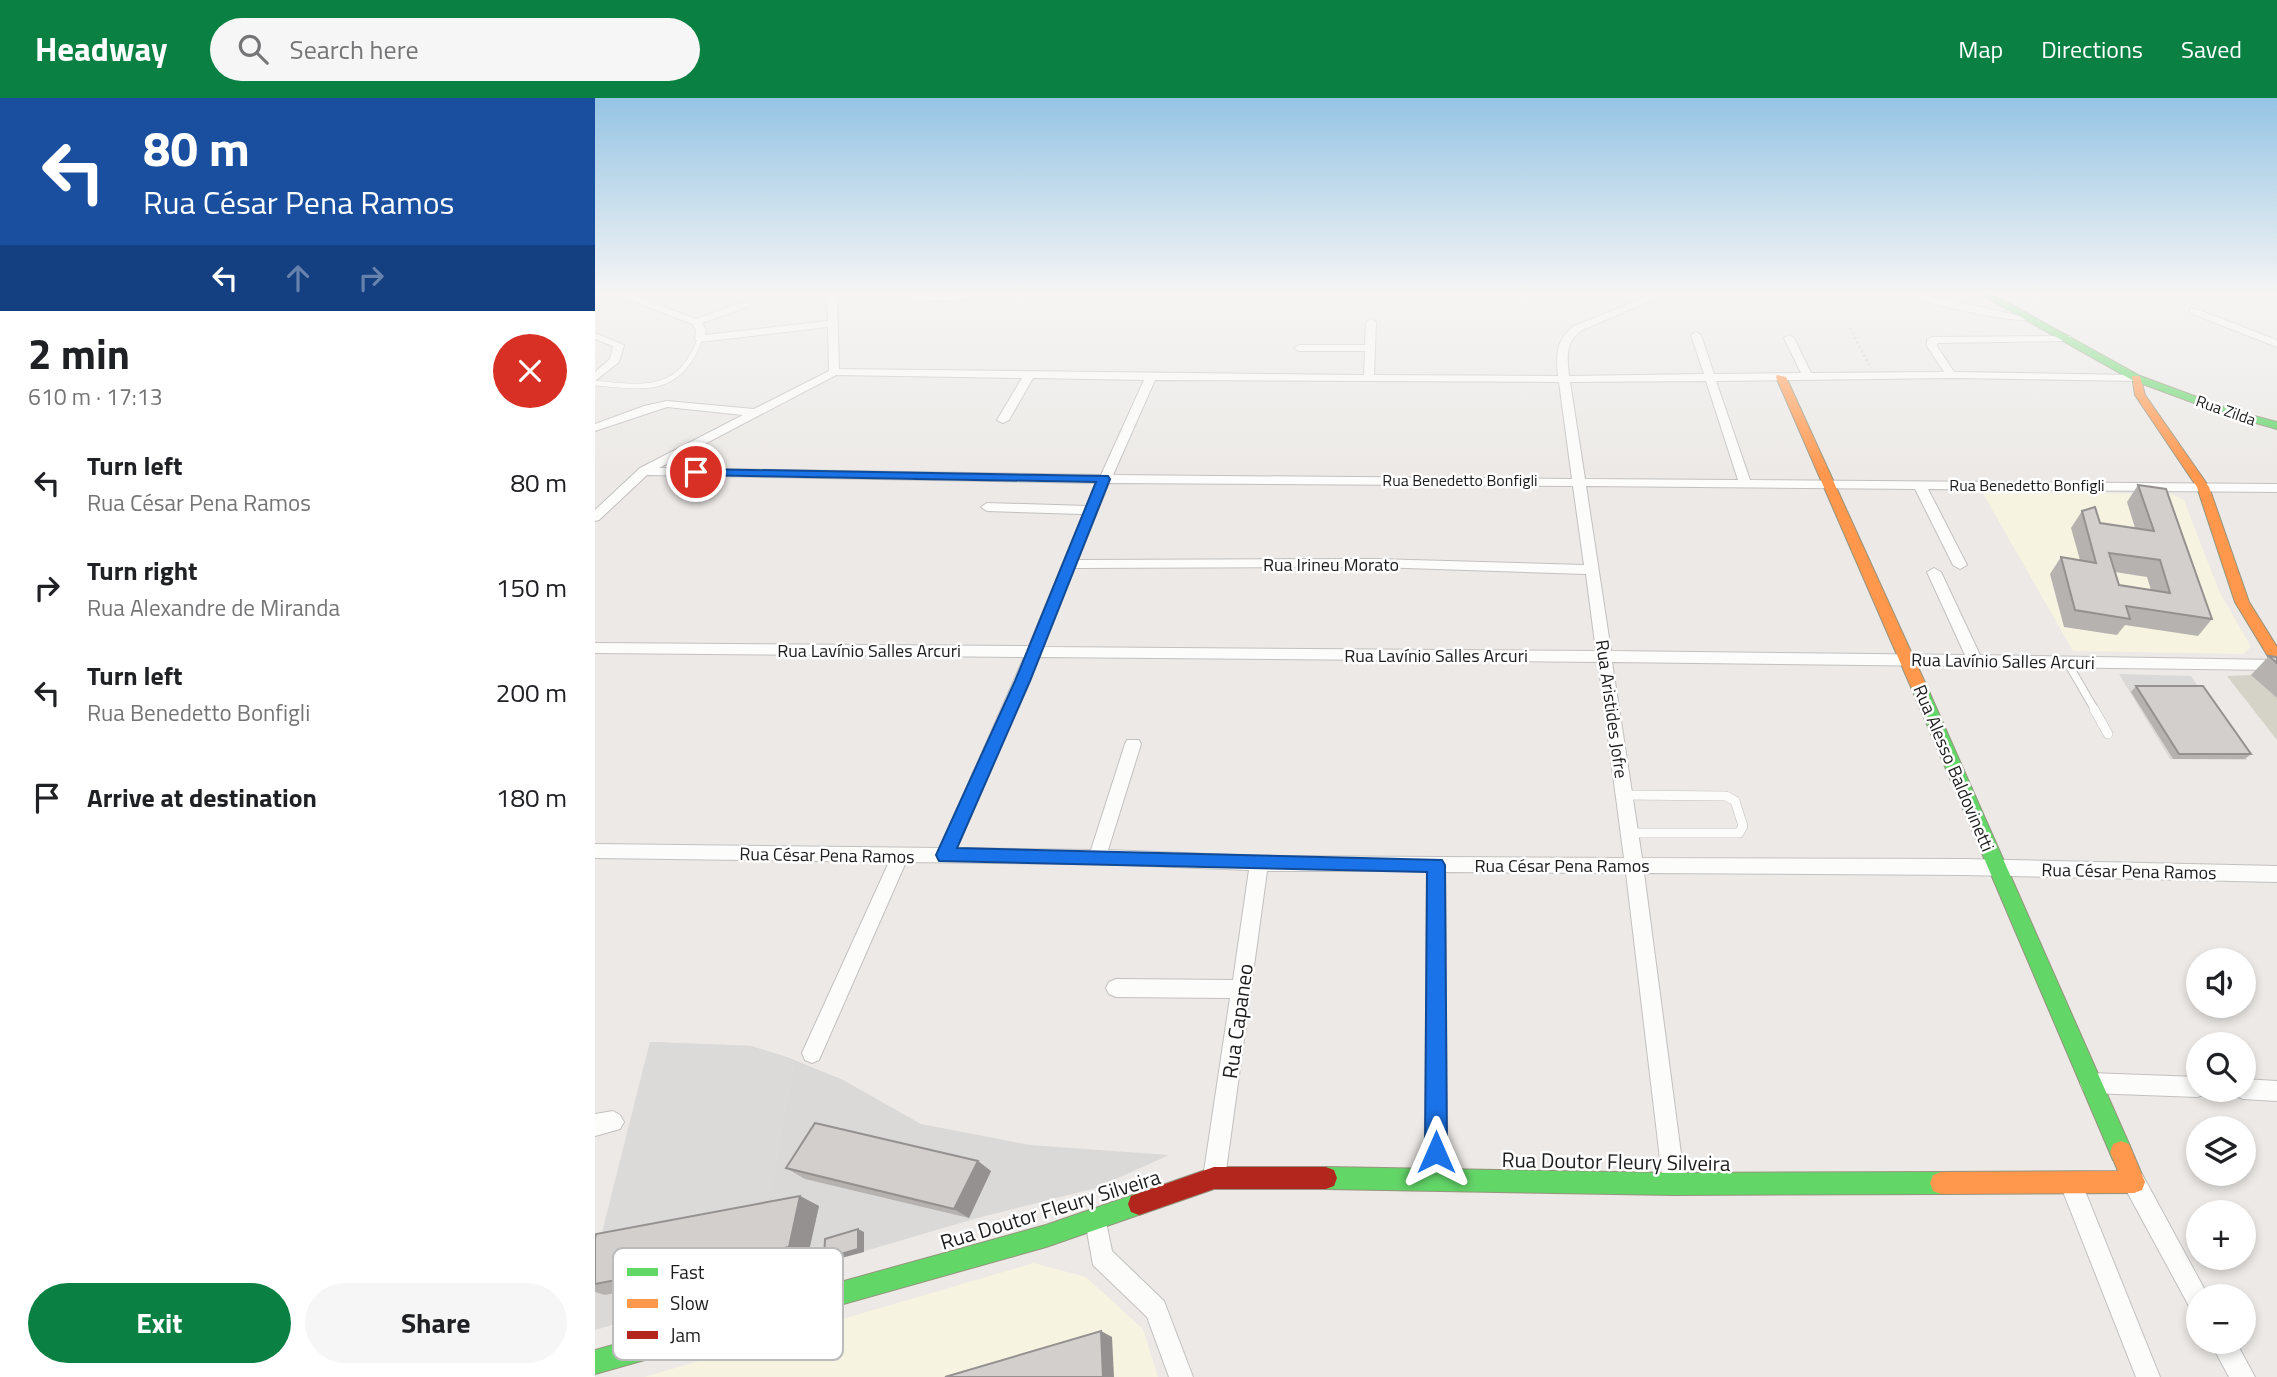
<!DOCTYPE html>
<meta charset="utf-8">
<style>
:root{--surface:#fff;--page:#f6f6f6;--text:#202124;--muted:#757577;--accent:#0b8043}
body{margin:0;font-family:"Titillium Web",sans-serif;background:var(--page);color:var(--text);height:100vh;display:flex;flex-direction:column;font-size:26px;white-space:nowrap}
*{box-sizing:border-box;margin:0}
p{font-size:23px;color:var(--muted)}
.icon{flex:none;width:38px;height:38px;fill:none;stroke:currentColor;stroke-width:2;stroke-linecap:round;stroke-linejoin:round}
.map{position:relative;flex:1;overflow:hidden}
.drawer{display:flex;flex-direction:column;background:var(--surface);width:595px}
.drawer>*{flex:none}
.guide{background:#1a4fa0;color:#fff;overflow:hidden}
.controls{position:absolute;left:1591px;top:850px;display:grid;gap:14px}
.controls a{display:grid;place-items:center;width:70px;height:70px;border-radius:50%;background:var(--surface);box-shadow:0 4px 10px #0003;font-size:35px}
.pin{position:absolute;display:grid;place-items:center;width:60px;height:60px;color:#fff;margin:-30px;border:4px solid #fff;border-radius:50%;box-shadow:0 2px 7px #0007}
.me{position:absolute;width:77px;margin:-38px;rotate:0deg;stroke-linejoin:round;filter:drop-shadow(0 0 5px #0008)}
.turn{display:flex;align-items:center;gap:24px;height:147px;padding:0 28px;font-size:32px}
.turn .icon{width:91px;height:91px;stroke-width:2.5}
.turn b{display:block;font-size:49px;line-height:60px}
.lanes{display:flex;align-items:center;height:66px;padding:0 28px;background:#0003;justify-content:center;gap:35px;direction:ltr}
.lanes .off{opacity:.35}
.round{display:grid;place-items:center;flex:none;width:74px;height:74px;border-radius:37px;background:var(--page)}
.head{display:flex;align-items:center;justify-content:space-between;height:119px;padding:0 28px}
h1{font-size:42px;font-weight:700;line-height:52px}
.button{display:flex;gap:14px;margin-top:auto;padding:14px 28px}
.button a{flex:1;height:80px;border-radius:42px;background:var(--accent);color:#fff;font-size:28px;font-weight:700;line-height:80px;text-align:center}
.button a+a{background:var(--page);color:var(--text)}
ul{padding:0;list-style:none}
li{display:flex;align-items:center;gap:21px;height:105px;padding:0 28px}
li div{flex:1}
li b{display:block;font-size:26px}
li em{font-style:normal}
header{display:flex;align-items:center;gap:42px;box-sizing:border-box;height:98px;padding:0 35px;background:var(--accent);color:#fff}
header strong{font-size:33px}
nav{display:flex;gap:38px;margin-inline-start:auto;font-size:24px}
.search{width:490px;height:63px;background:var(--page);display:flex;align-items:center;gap:18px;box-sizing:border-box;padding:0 24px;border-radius:38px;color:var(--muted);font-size:26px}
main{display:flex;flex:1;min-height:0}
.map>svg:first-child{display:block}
.residential{fill:#dbd9d7}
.education{fill:#f6f3e0}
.construction{fill:#d5d2c8}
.parking{fill:#dcdad9}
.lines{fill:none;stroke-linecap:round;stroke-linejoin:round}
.lane-far2-casing{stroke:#c3c1c0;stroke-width:6}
.lane-far1-casing{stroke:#c3c1c0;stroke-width:9}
.lane-casing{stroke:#c3c1c0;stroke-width:10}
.street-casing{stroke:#c3c1c0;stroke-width:2}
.fast-casing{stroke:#96947e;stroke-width:2}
.slow-casing{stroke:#96947e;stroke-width:2}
.jam-casing{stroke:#96947e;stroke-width:2}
.path{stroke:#dacac9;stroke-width:2.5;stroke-dasharray:2.5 2.5;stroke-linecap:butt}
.lane-far2{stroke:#fcfcfb;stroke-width:5}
.lane-far1{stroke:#fcfcfb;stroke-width:7}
.lane{stroke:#fcfcfb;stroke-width:9}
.street{fill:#fcfcfb;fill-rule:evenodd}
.fast{fill:#63d668;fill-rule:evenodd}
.slow{fill:#ff974d;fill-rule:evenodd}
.jam{fill:#b3261e;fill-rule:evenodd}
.wall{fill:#b5b2b0;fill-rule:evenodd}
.shaded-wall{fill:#949190}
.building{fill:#d3cfcd;stroke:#949190;stroke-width:2;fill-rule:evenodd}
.route{fill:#1a73e8;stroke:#114b97;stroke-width:2}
.labels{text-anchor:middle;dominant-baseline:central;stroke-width:5;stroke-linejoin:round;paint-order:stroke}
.far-street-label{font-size:16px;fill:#1d1d1d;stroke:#fff}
.street-label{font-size:18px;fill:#1d1d1d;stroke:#fff}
.near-street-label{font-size:21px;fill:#1d1d1d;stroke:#fff}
.key{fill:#fff;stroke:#bbb;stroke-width:2}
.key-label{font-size:19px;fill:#1d1d1d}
</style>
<header>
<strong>Headway</strong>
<div class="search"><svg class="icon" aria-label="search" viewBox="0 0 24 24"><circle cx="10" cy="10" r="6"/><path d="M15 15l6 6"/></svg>Search here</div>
<nav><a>Map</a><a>Directions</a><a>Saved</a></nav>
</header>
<main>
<section class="drawer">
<div class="guide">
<div class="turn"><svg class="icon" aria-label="left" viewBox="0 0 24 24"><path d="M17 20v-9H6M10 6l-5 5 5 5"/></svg><div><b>80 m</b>Rua César Pena Ramos</div></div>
<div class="lanes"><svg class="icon" aria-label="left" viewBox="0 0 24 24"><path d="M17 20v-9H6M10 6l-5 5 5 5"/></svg><svg class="icon off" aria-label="ahead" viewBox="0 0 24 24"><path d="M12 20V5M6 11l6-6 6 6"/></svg><svg class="icon off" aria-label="right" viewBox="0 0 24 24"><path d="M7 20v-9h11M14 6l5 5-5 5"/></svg></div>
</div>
<div class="head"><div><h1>2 min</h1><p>610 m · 17:13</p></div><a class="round" style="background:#d93025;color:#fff"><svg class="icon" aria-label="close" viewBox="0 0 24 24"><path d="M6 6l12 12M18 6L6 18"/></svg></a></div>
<ul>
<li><svg class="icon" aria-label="left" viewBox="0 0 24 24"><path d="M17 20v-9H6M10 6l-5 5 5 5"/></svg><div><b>Turn left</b><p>Rua César Pena Ramos</p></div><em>80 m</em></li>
<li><svg class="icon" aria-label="right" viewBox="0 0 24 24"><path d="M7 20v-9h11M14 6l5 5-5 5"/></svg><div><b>Turn right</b><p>Rua Alexandre de Miranda</p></div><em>150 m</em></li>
<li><svg class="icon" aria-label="left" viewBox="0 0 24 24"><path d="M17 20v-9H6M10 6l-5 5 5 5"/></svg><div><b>Turn left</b><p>Rua Benedetto Bonfigli</p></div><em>200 m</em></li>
<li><svg class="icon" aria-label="arrive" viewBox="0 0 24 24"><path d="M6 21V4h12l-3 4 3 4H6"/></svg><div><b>Arrive at destination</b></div><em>180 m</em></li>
</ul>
<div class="button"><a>Exit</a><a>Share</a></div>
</section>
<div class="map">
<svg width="1682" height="1279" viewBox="0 0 1682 1279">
<rect width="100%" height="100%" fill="#ece9e6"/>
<g class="residential">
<path d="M1524,576L1596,578L1652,662L1575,661Z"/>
<path d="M55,944L156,948L192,959L248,982L326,1026L435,1047L574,1057L501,1090L386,1119L0,1232V1163Z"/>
</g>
<g class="education">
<path d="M1387,394L1576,396L1589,402L1624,493L1656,549L1648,556L1478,553Z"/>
<path d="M439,1165L491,1179L548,1231L563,1279H49Z"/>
</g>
<path class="construction" d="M1657,577L1682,600V642L1632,578Z"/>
<path class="parking" d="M55,944L156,948L200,963L175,1101L6,1139Z"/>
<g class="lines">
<defs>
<path id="lane-far2" d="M0,285C50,290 85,296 105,241"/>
<path id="lane-far1" d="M1472,564L1500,612"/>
<g id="lane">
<path d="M1499,611L1513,636"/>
<path d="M1029,697L1131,698L1140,703L1148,728L1144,735H1035"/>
</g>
<g id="street">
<path d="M23,197H37L101,221L149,204H155V208L107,225L111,232L110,237L233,223L232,197H242L244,271L769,277L770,253H704L699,250L704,247H770L771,224L776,221L781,224L779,277L963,278C961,256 961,242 979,228L1056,197H1069L987,232C970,245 972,258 974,278L1109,276L1096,237L1101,234L1106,237L1119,276L1206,275L1189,240L1194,237L1199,240L1216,275L1349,274L1332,248V242L1337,239L1475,238L1476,240L1471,243L1342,245V248L1359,274L1541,277L1546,280L1541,283L1356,280L1121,283L1155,382L1682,386V394L1333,391L1372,467L1365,471L1358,467L1320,391L991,388L1016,553L1370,557L1332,474L1339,470L1346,474L1385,557L1682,562V572L1017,564L1047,760L1369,761L1682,768V784L1369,777L1049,775L1090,1086L1087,1094L1079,1097L1071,1094L1068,1086L1031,775L850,774L852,1080L849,1088L841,1091L833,1088L830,1080L832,773H672L630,1080L627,1088L619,1091L611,1088L608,1080L635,900L521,899L514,896L511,890L514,884L521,881L638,882L654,772L502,766L311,764L224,962L217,965L210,962L207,955L294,764L0,760V746L345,750L429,559L0,555V545L434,548L488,416L392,413L386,409L392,405L492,408L502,385L52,377L4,422L0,423V412L45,370L148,317L72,309L0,333V326L49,308L72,303L159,311L234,273L233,229L105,244L100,241L101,232L97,226ZM241,277L427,280L402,322L408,325L414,322L438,280L549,282L506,377L64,370ZM560,282L964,284L977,381L518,377ZM1111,283L1143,382L990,381L975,284ZM514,385L978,388L989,467L781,461L483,462ZM781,469L991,476L1001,553L448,549L479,470ZM444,559L1003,564L1029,760L664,758L513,752L546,646L544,642H532L530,646L496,752L362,750Z"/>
<path d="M304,197H392L387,200C367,201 320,207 304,197Z"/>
<path d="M1313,197H1330L1440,221C1430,228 1326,205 1313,197Z"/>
<path d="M1595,211H1601L1682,242V249L1595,215Z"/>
<path d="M0,235L29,247L24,264L0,283V274L15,261L18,248L0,241Z"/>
<path d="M1495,975L1603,979V992H1612L1610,996L1603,999L1495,995L1488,992L1485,985L1488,978Z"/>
<path d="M1648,981L1682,983V1003L1648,1001L1641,998L1638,992H1648Z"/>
<path d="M18,1013L25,1017L29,1024L25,1031L0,1038V1016Z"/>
<path d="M1539,1073L1547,1076L1611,1194L1613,1199H1603V1214L1595,1210L1531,1092L1528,1084L1531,1076Z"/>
<path d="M1476,1075L1484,1078L1565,1279H1541L1465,1086L1468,1078Z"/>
<path d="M501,1111L509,1114L517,1153L569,1203L598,1279H574L552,1219L498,1167L490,1122L493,1114Z"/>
<path d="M1615,1244H1641L1660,1279H1634Z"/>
</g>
<g id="fast">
<path d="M1387,197H1399L1545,278L1637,312L1682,324V331L1629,316L1537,282Z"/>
<path d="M1324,583L1332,589L1534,1046L1537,1054L1534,1062L1526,1065L1518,1062L1316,589Z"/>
<path d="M731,1069L1079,1075L1346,1074L1354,1077L1357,1085L1354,1093L1346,1096L1079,1097L731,1091L723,1088L720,1080L723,1072Z"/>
<path d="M544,1095L552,1098L555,1106L552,1114L451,1149L0,1276V1252L451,1127Z"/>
</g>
<g id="slow">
<path d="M1182,277L1191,279L1332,589L1329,593L1324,595L1316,589L1181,279Z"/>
<path d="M1537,278H1545L1550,297L1614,389L1654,504L1682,549V566L1677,565L1640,504L1602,389L1540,297Z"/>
<path d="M1526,1043L1534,1046L1550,1084L1547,1092L1539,1095L1346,1096L1338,1093L1335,1085L1338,1077L1346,1074L1523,1073L1515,1054L1518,1046Z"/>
</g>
<path id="jam" d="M619,1069H731L739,1072L742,1080L739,1088L731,1091H619L544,1117L536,1114L533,1106L536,1098Z"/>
</defs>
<use href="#lane-far2" class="lane-far2-casing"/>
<use href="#lane-far1" class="lane-far1-casing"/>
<use href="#lane" class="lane-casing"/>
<use href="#street" class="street-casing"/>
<use href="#fast" class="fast-casing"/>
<use href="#slow" class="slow-casing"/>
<use href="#jam" class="jam-casing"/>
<path class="path" d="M1255,230L1274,267"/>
<use href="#lane-far2" class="lane-far2"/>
<use href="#lane-far1" class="lane-far1"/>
<use href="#lane" class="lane"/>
<use href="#street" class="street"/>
<use href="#fast" class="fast"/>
<use href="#slow" class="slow"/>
<use href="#jam" class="jam"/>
</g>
<g class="wall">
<path d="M1543,387L1617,521L1603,538L1530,527L1522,537L1469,529L1455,476L1466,459L1485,462L1476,430L1487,413L1505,425L1540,430L1532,404ZM1520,474L1552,479L1556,492L1524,487Z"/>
<path d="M1674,558L1682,559V600L1656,577Z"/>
<path d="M1541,588L1656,656L1650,661H1578L1536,594Z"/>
<path d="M191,1070L396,1073L374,1120L210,1081Z"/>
<path d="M205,1098L224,1108L213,1157L10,1197L0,1194V1140Z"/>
</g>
<g class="shaded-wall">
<path d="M383,1063L396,1073L374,1120L359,1111Z"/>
<path d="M205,1098L224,1108L213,1157L194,1149Z"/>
<path d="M263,1131L269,1134V1154L235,1163L229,1161Z"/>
<path d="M506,1233L517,1239L519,1279H508Z"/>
</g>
<g class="building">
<path d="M1543,387L1571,391L1617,521L1531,508L1535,521L1480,512L1466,459L1501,465L1487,413L1500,409L1505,425L1559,433ZM1514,455L1565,462L1575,495L1524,487Z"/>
<path d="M1674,558L1682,559V565Z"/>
<path d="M1541,588H1608L1656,656H1584Z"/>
<path d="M220,1025L383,1063L359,1111L191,1070Z"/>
<path d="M205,1098L194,1149L0,1186V1140L1,1136Z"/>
<path d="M263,1131V1151L229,1161L230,1141Z"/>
<path d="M506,1233L508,1279H350Z"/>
</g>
<linearGradient id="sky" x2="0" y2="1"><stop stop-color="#95c4e4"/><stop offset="0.52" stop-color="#f6f5f4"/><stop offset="1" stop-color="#f6f5f4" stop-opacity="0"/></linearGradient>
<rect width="1682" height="376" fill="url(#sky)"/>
<path class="route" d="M101,371L513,378L515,381L435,583L362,750L847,762L850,767L852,1054L849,1062L841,1065L834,1062L830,1054L832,774L344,763L341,757L420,583L501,384L96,377V372Z"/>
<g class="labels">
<g class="far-street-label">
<text transform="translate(1631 312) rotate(19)">Rua Zilda</text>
<text x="865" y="382">Rua Benedetto Bonfigli</text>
<text x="1432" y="387">Rua Benedetto Bonfigli</text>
</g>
<g class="street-label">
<text x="736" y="466">Rua Irineu Morato</text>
<text x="274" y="552">Rua Lavínio Salles Arcuri</text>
<text x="841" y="557">Rua Lavínio Salles Arcuri</text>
<text transform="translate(1408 563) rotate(1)">Rua Lavínio Salles Arcuri</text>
<text transform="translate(1017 611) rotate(82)">Rua Aristides Jofre</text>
<text transform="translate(1359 670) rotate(67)">Rua Alesso Baldovinetti</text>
<text transform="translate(232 757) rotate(1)">Rua César Pena Ramos</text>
<text x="967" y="767">Rua César Pena Ramos</text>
<text transform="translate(1534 773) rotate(1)">Rua César Pena Ramos</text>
</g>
<g class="near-street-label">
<text transform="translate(642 923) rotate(-82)">Rua Capaneo</text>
<text transform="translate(1021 1063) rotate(1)">Rua Doutor Fleury Silveira</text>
<text transform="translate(455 1111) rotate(-17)">Rua Doutor Fleury Silveira</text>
</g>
</g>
<rect x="18" y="1150" width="230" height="112" rx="10" class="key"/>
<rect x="32" y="1170" width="31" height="8" fill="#63d668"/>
<rect x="32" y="1201" width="31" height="9" fill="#ff974d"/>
<rect x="32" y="1233" width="31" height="8" fill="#b3261e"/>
<g class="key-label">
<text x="75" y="1181">Fast</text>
<text x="75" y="1212">Slow</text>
<text x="75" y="1244">Jam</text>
</g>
</svg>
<div class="controls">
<a><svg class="icon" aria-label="sound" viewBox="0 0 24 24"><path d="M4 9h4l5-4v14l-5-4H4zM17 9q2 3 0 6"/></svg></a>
<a><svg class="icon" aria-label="search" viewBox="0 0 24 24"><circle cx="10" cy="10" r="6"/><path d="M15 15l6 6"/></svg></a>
<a><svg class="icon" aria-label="layers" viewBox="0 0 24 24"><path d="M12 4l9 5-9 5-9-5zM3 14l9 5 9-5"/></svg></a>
<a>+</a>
<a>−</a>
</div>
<div class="pin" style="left:101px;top:374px;background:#d93025"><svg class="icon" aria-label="arrive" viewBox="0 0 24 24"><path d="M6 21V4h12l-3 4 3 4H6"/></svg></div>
<svg class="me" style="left:841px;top:1054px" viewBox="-20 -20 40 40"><path d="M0-17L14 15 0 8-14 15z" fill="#1a73e8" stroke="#fff" stroke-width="4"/></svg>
</div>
</main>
